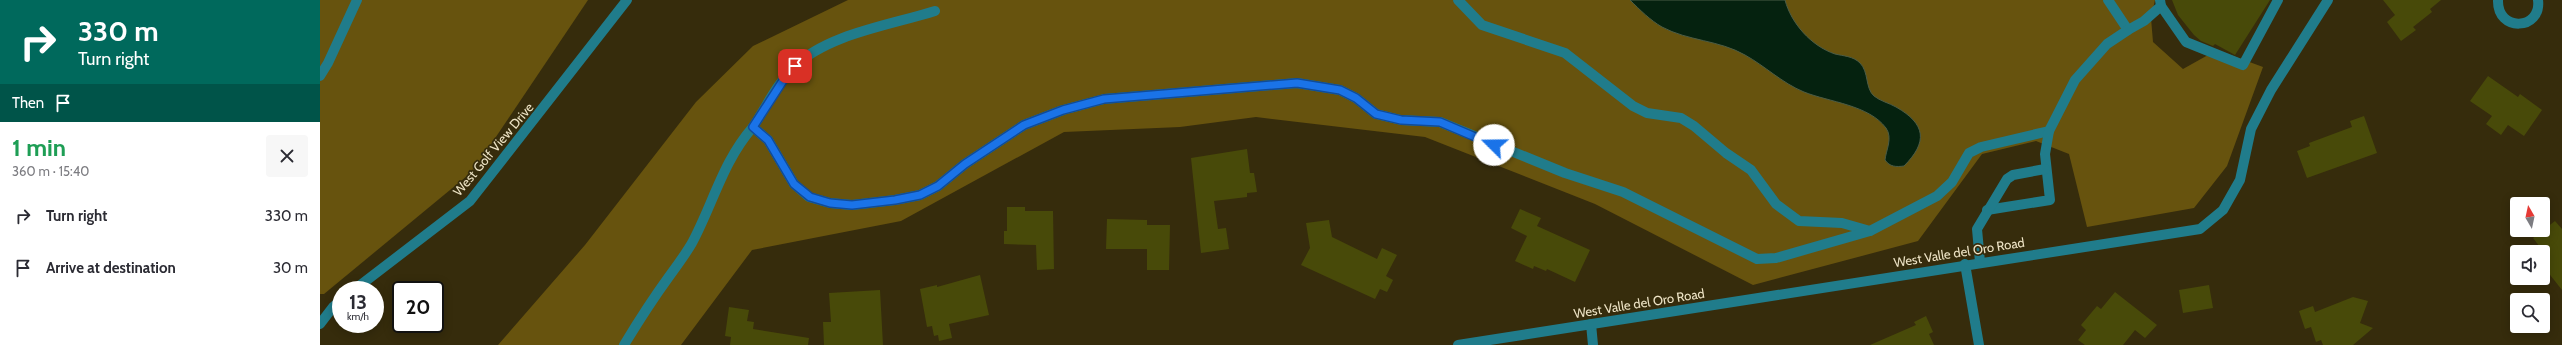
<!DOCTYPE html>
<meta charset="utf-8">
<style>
:root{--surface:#fff;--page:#f7f7f7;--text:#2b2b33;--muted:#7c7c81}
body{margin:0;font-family:Cabin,sans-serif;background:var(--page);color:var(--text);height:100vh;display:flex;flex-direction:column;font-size:15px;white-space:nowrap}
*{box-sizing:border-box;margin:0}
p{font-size:13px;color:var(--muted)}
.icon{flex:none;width:22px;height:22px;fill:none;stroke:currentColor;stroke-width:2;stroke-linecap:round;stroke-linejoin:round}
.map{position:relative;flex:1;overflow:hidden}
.sheet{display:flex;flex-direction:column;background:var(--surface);width:320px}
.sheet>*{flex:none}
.banner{background:#00695c;color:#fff;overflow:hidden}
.needle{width:26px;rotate:351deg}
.buttons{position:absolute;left:2190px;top:197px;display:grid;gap:8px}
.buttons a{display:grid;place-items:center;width:40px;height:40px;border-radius:4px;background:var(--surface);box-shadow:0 2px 10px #0003;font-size:20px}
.speed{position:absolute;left:12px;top:281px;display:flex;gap:8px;font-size:20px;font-weight:700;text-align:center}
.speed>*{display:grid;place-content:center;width:52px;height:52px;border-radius:50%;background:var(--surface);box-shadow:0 2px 10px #0003;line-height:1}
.speed small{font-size:10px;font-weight:400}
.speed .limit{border:2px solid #111;border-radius:6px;background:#fff;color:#111}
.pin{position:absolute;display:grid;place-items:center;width:34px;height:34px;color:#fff;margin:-17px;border-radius:8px;box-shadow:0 2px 6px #0006}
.me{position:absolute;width:44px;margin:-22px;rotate:292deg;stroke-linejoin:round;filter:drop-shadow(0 0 3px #0008)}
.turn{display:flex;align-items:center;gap:14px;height:84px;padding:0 12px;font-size:18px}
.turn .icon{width:52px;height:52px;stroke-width:2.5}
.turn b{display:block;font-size:28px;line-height:34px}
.then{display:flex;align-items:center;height:38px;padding:0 12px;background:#0003;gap:8px;font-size:15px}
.round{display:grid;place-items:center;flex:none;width:42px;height:42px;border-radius:4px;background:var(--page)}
.headline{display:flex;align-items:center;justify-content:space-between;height:68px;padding:0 12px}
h1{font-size:24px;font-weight:800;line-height:30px;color:#1e9e55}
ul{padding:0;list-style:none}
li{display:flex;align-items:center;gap:12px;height:52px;padding:0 12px}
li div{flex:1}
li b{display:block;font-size:15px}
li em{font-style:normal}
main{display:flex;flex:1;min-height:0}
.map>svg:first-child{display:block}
.green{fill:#67530e}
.water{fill:#05220f;stroke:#4b5c46}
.building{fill:#484a09}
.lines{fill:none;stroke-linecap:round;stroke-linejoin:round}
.minor{stroke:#207c8b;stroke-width:10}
.route-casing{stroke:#114b97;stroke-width:10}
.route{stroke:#1a73e8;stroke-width:7}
.labels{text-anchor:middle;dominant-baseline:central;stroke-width:3.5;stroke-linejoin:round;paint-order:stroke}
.street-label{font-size:13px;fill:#ede3c5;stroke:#362c0c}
</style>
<main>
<section class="sheet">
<div class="banner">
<div class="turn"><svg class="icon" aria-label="right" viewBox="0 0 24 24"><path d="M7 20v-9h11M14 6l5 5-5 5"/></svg><div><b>330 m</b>Turn right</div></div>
<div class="then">Then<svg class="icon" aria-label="arrive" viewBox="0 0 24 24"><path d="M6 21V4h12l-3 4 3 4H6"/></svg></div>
</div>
<div class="headline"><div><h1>1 min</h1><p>360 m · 15:40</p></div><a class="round"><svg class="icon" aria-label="close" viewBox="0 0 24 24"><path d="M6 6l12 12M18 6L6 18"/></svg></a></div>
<ul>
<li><svg class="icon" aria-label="right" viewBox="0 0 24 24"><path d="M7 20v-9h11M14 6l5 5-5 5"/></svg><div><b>Turn right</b></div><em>330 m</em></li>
<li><svg class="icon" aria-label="arrive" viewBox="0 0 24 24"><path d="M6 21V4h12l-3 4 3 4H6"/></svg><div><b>Arrive at destination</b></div><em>30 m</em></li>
</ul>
</section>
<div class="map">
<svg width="2242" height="345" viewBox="0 0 2242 345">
<rect width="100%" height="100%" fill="#362c0c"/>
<g class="green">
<path d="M0,0H268L153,171L4,294H0Z"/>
<path d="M528,0H1835L1831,18L1833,42L1863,69L1897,50L1943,67L1907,166L1874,208L1767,227L1749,154L1716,141L1662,154L1598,241L1433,285L1275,204L1105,137L936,117L860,127L744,132L581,221L432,250L361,345H178L265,245L376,102L433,46Z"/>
</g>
<path class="water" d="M1310,0H1465C1471,23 1491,46 1515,54C1523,56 1533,56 1540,63C1549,72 1545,88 1554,96C1560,101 1569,103 1576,107C1606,124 1608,142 1584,166C1576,167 1570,167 1565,160C1566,150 1573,138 1566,128C1549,105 1509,102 1484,92C1462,83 1445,66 1425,55C1399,40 1368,41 1342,27C1330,20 1320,10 1310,0Z"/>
<g class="building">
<path d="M1852,0H1950L1915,55L1895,44L1893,46L1881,41L1874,35L1858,15Z"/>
<path d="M2063,0H2121L2110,9L2112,12L2093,27L2096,30L2081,41L2067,22L2075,15Z"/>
<path d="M2168,76L2198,97L2200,94L2222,110L2204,136L2188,125L2181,135L2166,124L2172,116L2150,101Z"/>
<path d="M2044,116L2057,153L1987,178L1977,151L1990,146L1989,143L2032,127L2030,121Z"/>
<path d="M927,149L930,173H934L937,192L927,193V197L894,201L898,229L906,228L909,249L881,253L871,158Z"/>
<path d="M687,207H705V211H733L734,269L717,270L716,245L684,244V231H687Z"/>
<path d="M1200,209L1221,218L1217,226L1270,250L1255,282L1227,269L1226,271L1214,266L1213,269L1195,261L1207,236L1191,228Z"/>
<path d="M787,219L827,220V225H850L849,270H827V249H786Z"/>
<path d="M1009,220L1012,237L1057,259L1062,248L1077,255L1066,276L1073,280L1067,292L1060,289L1055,299L981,265L990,248L986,223Z"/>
<path d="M2235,221L2242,229V290L2223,266V251L2213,238Z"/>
<path d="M660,275L669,315L629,324L632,338L619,341L618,335L614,336L612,326L607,327L600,289L617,285V287Z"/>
<path d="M1889,285L1893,308L1863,313L1859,290Z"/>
<path d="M560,290L563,345H504L503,322H511L509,293Z"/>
<path d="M1795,292L1837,325L1825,338L1815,330L1803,345H1765L1758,340L1766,330L1761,325L1777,306L1781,309Z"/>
<path d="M2033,297L2048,301L2040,323L2053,328L2033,345H2003L2001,340L1996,342L1991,327L1985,329L1979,311L1993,306L1995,312Z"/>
<path d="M409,307L429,310L427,321L434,322L433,329L489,338L488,345H410L411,337L405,336Z"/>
<path d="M1606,316L1613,332L1609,334L1614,345H1550L1596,325L1594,322Z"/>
</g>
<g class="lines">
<g class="minor">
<path d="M1138,0L1162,25L1245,53L1313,106L1327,113L1361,118L1374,126L1406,153L1431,170L1456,204L1479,221L1522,223L1550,231"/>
<path d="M1788,0L1808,30L1824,21L1841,6L1840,0"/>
<path d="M2178,0C2177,33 2222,30 2218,0"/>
<path d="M1841,6L1866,42L1923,65L1958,0"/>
<path d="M615,11C571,25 507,34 474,67C457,84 446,107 433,127L448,140L474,184L489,197L510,203L532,205L575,200L600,195L618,186L645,164L704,125L743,110L784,99L977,83L1020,90L1036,98L1056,114L1081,120L1120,122L1245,173L1303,192L1437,259L1456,258L1550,231L1617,196L1632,182L1649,153L1661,147L1729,131"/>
<path d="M0,76L8,63L37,0"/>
<path d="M1667,210L1730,200L1725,154L1729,131L1755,80L1787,44L1808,30"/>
<path d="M1660,262L1657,229L1687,179L1693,175L1725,169"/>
<path d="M1645,264L1659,345"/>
<path d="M34,290L150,201L307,0"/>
<path d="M0,324L13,307L21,300"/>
<path d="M1271,324L1273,345"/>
<path d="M304,345C318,322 332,300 348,278C356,267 365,255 372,243C393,204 403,161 433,127"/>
<path d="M1138,345L1880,229L1903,210L1920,180L1931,129L1951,90L2008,0"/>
</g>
</g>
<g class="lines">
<defs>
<path id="route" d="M475,66L466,76L433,127L448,140L474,184L490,197L510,203L532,205L575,200L600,195L618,186L645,164L704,125L743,110L784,99L977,83L1020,90L1036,98L1056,114L1081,120L1120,122L1174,145"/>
</defs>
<use href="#route" class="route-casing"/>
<use href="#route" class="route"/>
</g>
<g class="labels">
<g class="street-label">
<text transform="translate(173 149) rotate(-50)">West Golf View Drive</text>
<text transform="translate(1639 252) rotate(-9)">West Valle del Oro Road</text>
<text transform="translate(1319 303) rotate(-9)">West Valle del Oro Road</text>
</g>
</g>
</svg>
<div class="buttons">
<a><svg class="needle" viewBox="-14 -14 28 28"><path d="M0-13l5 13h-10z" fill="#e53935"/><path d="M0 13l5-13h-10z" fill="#7c7c81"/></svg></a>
<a><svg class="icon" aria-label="sound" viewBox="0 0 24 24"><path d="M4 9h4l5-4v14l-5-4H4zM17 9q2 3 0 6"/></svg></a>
<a><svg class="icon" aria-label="search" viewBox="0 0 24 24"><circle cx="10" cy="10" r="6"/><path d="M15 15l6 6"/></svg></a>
</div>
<div class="speed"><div>13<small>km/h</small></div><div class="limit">20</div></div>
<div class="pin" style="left:475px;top:66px;background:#d93025"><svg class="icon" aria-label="arrive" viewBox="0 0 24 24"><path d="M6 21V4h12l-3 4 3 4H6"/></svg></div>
<svg class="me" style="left:1174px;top:145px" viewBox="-20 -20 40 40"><circle r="19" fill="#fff"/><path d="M0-13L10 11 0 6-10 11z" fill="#1a73e8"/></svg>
</div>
</main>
